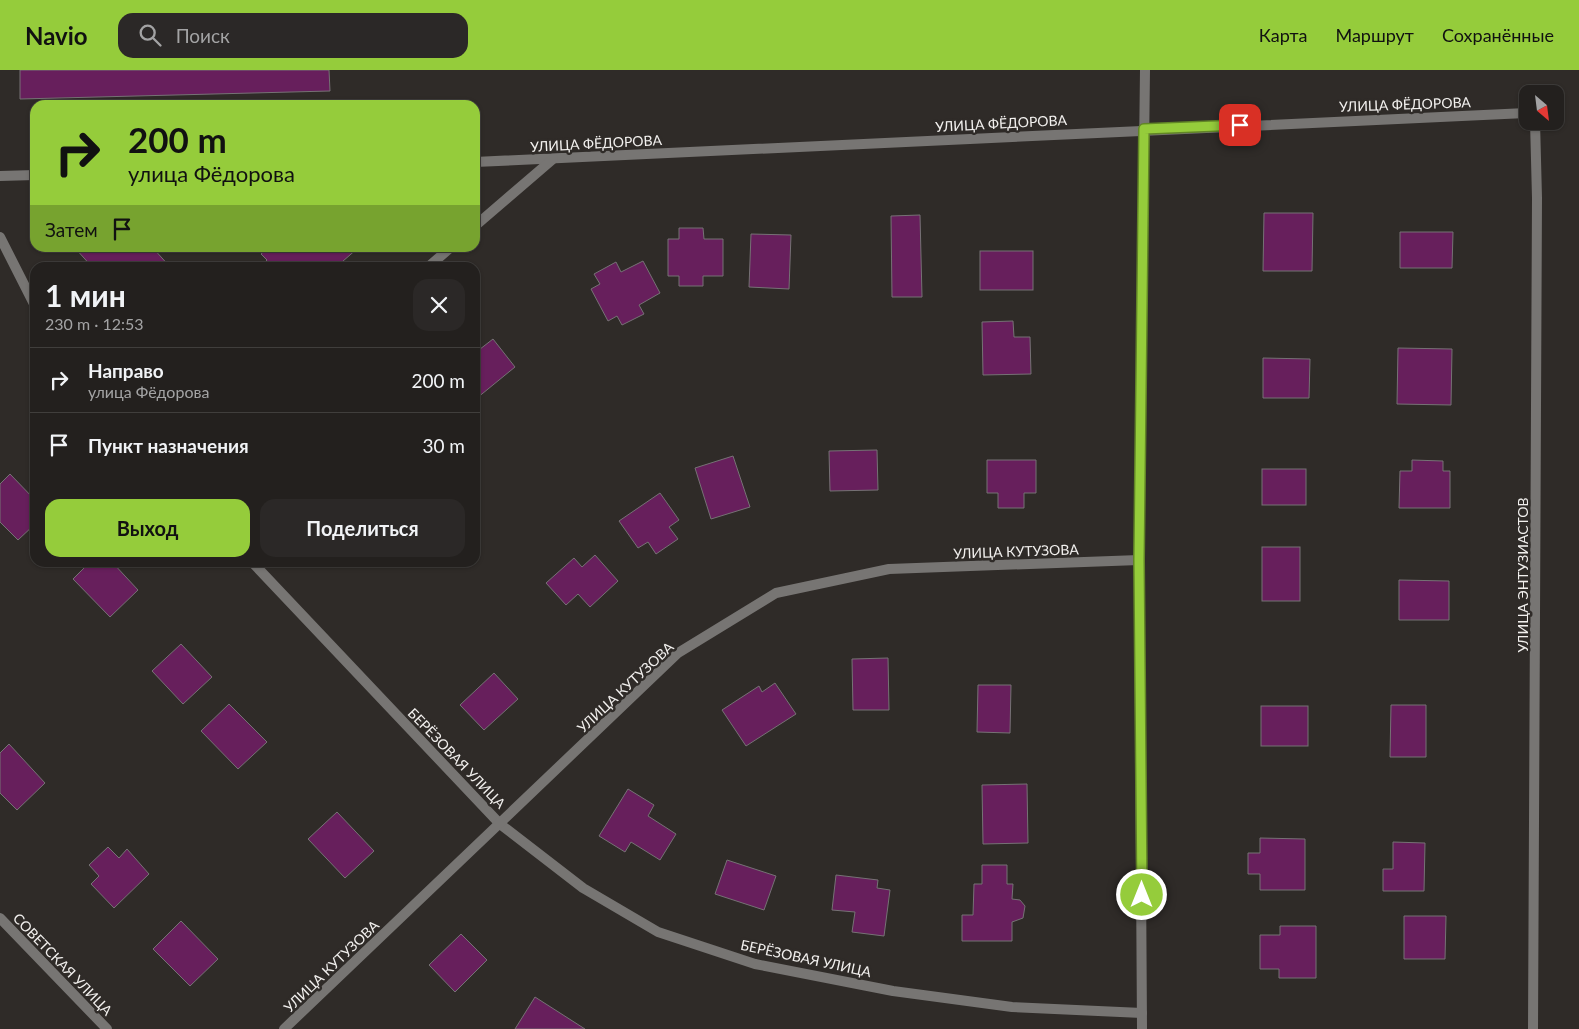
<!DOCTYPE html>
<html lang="ru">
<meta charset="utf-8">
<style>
:root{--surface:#23201e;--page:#2b2827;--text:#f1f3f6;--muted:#a3a3a4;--line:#403e3c;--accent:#95cc3b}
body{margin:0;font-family:Lato,sans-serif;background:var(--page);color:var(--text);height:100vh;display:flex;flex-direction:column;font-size:19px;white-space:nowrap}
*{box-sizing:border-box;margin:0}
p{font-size:16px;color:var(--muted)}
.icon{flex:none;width:28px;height:28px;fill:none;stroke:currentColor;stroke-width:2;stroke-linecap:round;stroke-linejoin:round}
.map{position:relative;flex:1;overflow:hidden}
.details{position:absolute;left:30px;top:192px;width:450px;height:305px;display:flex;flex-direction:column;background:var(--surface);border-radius:15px;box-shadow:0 1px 4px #0004,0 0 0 1px var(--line)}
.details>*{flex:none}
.guide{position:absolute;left:30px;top:30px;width:450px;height:152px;border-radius:15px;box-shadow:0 1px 4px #0004,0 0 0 1px var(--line);background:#95cc3b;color:#111;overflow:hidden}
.needle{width:32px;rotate:152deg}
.controls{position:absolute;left:1519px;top:15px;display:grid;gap:10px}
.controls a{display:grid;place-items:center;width:45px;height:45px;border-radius:10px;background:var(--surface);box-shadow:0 1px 4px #0004,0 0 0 1px var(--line);font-size:25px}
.pin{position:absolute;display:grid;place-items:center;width:42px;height:42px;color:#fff;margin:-21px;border-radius:10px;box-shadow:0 2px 8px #0006}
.me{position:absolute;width:55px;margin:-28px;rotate:0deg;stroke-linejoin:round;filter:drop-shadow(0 0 4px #0008)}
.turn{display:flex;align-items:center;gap:18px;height:105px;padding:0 15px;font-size:22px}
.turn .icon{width:65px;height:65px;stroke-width:2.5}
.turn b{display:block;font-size:35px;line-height:42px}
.then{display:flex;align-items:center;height:48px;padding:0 15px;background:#0003;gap:10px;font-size:19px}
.round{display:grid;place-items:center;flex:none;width:52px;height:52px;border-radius:15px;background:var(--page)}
.headline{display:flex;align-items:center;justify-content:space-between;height:85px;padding:0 15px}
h1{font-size:30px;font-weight:700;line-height:38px}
.cta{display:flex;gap:10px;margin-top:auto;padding:10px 15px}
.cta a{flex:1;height:58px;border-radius:15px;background:var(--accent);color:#111;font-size:20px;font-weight:700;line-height:58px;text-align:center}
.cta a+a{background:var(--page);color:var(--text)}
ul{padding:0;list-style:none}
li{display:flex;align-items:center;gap:15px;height:65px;padding:0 15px;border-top:1px solid var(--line)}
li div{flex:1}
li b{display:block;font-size:19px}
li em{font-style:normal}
header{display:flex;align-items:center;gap:30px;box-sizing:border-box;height:70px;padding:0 25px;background:var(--accent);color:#111}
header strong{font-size:24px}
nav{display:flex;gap:28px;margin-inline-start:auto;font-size:18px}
.search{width:350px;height:45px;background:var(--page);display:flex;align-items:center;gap:12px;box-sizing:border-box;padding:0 18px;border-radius:15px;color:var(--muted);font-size:19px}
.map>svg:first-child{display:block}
.building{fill:#671f5c;stroke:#767275}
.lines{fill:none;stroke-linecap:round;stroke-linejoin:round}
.street{stroke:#777573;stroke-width:10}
.route-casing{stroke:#618526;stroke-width:12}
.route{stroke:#95cc3b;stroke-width:9}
.labels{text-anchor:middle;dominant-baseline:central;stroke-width:5;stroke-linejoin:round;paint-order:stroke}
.street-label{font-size:14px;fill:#f2f0ee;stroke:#2f2b28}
</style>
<header>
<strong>Navio</strong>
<div class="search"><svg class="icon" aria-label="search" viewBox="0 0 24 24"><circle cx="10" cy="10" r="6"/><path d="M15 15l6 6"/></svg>Поиск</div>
<nav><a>Карта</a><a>Маршрут</a><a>Сохранённые</a></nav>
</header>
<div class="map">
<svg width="1579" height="959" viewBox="0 0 1579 959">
<rect width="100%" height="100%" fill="#2f2b28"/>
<g class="building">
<path d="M20,0H329L330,21L20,29Z"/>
<path d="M1264,143H1313L1312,201H1263Z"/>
<path d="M920,145L922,227H892L891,146Z"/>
<path d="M679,158H703L704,169H723V206H703V216H679V206H668V169H679Z"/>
<path d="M1400,162H1453L1452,198H1400Z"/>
<path d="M751,164L791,165L789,219L749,217Z"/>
<path d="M75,178H153L171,198H93Z"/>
<path d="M268,178H358L335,198H259L267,190L261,184Z"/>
<rect x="980" y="181" width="53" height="39"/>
<path d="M643,191L660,223L639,235L644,244L622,255L617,246L608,251L591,219L600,214L594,204L616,192L621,202Z"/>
<path d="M1013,251L1014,267H1030L1031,304L983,305L982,252Z"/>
<path d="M493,269L515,297L477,328L475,325V283Z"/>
<path d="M1398,278L1452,279L1451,335L1397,334Z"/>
<path d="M1263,288L1310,289L1309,328H1263Z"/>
<path d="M877,380L878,420L830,421L829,381Z"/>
<path d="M733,386L750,437L711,449L695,398Z"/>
<path d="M987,390H1036V423H1024V438H998V423H987Z"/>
<path d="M1412,390L1443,391V401H1450V438H1399L1400,401H1412Z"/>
<rect x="1262" y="399" width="44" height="36"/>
<path d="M10,404L35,430V454L18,470L0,452V414Z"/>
<path d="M660,423L679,450L669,457L678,469L656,484L648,472L638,478L619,451Z"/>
<rect x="1262" y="477" width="38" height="54"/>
<path d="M595,485L618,511L590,537L578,524L566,535L546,513L574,488L582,497Z"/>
<path d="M90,492H112L138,520L110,547L73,509Z"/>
<path d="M1399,510L1449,511V550H1399Z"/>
<path d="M181,574L212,607L183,634L152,601Z"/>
<path d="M888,588L889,640H853L852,589Z"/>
<path d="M494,603L518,629L484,660L460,635Z"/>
<path d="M775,613L796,644L746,676L722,640L759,616L762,622Z"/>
<path d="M978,615H1011L1010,663L977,662Z"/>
<path d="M229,634L267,672L238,699L201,661Z"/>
<path d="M1391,635H1426V687H1390Z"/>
<rect x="1261" y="636" width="47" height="40"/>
<path d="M9,674L45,713L17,740L0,723V683Z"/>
<path d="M1027,714L1028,773L983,774L982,715Z"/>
<path d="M628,719L654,735L648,746L676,764L660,790L631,772L625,782L599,766Z"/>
<path d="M337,742L374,781L345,808L308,769Z"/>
<path d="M1260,768L1305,769V820H1260V804H1248V783H1260Z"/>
<path d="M1393,772L1425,773L1424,821H1383V799H1393Z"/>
<path d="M108,777L119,788L127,779L149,804L114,838L91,814L99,806L89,795Z"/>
<path d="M727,790L776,806L764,840L715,824Z"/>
<path d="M982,795H1007V814H1013L1012,829L1020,830L1025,836L1023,848L1012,852V871H962V845H973L974,814H982Z"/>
<path d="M836,805L878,810L877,818L890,820L884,866L852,862L855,842L832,840Z"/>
<path d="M1404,846H1446L1445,889H1404Z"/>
<path d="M181,851L218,889L190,916L153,879Z"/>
<path d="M1280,856H1316V908H1279V899H1260V865H1280Z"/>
<path d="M461,864L487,890L455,922L429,895Z"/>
<path d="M535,927L585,959H515Z"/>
</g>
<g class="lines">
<g class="street">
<path d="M475,92L1528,43"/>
<path d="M0,106L35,105"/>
<path d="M475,156L553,89"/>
<path d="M0,167L35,236"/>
<path d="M427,198L450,178"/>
<path d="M252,492L500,754L583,818L658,862L755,894L893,921L1012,937L1142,943"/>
<path d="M0,848L107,959"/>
<path d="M284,959L678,583L776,523L889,499L1139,490"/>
<path d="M1142,959L1139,490L1145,0"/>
<path d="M1533,959L1537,128L1535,51"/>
</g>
</g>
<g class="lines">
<defs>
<path id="route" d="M1142,825L1139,490L1144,59L1240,55"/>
</defs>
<use href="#route" class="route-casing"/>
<use href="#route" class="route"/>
</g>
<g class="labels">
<g class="street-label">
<text transform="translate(1405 34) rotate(-2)">УЛИЦА ФЁДОРОВА</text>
<text transform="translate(1001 53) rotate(-3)">УЛИЦА ФЁДОРОВА</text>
<text transform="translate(596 73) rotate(-3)">УЛИЦА ФЁДОРОВА</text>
<text transform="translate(1016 481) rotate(-2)">УЛИЦА КУТУЗОВА</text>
<text transform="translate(1522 505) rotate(-90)">УЛИЦА ЭНТУЗИАСТОВ</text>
<text transform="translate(625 617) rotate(-43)">УЛИЦА КУТУЗОВА</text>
<text transform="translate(457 688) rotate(46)">БЕРЁЗОВАЯ УЛИЦА</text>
<text transform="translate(806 888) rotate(12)">БЕРЁЗОВАЯ УЛИЦА</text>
<text transform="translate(63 894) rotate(46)">СОВЕТСКАЯ УЛИЦА</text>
<text transform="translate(331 896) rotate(-44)">УЛИЦА КУТУЗОВА</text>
</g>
</g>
</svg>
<div class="controls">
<a><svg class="needle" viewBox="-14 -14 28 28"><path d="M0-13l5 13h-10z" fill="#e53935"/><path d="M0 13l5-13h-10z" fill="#a3a3a4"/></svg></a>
</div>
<div class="pin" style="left:1240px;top:55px;background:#d93025"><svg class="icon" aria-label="arrive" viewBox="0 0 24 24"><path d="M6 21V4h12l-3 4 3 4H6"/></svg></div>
<svg class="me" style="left:1142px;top:825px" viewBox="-20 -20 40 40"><circle r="17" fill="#95cc3b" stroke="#fff" stroke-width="3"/><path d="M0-11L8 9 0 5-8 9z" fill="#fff"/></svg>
<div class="guide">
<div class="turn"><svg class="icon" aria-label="right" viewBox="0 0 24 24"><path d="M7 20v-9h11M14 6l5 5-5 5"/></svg><div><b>200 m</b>улица Фёдорова</div></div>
<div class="then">Затем<svg class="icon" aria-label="arrive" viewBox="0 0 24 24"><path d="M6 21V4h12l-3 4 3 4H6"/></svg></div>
</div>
<section class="details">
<div class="headline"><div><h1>1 мин</h1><p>230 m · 12:53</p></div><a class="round"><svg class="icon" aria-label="close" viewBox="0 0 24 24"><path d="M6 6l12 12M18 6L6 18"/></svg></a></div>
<ul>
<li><svg class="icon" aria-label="right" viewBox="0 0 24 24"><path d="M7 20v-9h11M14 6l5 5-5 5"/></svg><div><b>Направо</b><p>улица Фёдорова</p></div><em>200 m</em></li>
<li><svg class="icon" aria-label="arrive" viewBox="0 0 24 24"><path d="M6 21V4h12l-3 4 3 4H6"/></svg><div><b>Пункт назначения</b></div><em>30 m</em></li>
</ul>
<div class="cta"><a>Выход</a><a>Поделиться</a></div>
</section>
</div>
